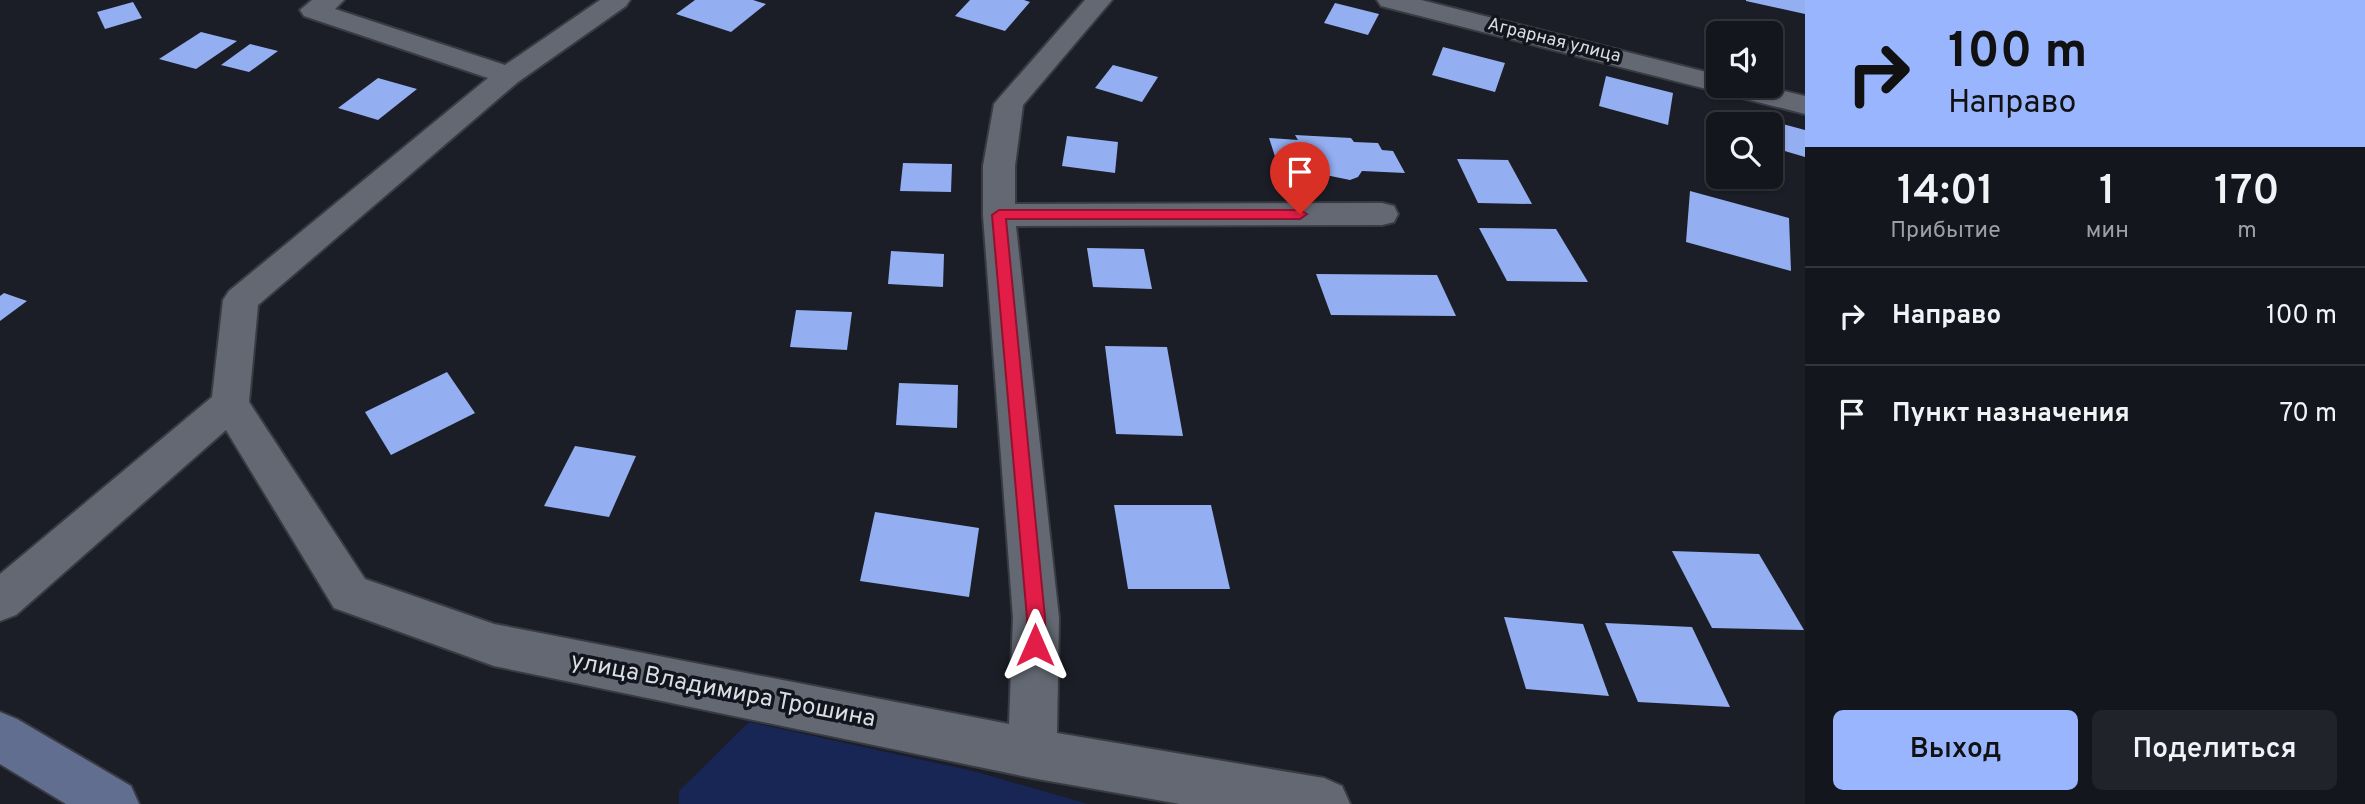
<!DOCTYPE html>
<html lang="ru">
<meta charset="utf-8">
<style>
:root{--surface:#14161d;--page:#21232a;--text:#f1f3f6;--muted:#9d9fa4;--line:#33353b;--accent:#99b5fd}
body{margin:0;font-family:Overpass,sans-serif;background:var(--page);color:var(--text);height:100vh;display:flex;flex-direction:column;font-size:26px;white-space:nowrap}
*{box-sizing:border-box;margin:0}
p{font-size:23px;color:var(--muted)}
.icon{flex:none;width:38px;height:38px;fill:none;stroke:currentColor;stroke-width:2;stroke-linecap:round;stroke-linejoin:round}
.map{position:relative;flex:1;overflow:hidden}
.details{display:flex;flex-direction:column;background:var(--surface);width:560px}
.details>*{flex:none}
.banner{background:#99b5fd;color:#111;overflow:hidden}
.controls{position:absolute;left:1706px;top:21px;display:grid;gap:14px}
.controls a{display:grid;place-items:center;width:77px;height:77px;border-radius:10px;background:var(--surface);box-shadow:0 2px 5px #0004,0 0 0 2px var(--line);font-size:35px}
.pin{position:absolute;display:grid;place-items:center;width:60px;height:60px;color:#fff;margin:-72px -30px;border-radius:50% 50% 50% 0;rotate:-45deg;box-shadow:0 0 7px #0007}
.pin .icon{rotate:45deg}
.me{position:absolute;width:77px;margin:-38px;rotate:0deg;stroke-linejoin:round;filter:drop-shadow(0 0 5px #0008)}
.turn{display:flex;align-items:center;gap:24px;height:147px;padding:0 28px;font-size:32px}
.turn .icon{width:91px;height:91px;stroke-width:2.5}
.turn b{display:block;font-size:49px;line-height:60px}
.eta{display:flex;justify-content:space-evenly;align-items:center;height:119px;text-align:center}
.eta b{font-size:42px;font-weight:600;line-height:49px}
.action{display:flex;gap:14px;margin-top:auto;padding:14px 28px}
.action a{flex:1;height:80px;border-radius:10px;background:var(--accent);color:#111;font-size:28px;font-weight:600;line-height:80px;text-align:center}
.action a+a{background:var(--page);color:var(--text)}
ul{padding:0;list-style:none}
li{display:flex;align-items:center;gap:21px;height:98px;padding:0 28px;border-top:2px solid var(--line)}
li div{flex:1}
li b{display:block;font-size:26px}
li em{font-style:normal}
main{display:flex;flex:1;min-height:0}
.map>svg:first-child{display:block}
.green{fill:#182655}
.building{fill:#93aef1}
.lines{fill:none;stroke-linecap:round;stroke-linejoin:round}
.street-casing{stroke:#393b42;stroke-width:4}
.secondary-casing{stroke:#393b42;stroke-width:4}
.street{fill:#636872;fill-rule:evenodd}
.secondary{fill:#616e90;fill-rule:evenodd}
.route{fill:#e11d48;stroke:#92132f;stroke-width:2}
.labels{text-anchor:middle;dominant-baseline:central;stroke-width:7;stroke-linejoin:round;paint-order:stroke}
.far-street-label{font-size:18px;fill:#dadde3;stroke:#12151d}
.near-street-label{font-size:24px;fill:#dadde3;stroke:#12151d}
</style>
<main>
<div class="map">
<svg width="1805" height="804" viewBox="0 0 1805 804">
<rect width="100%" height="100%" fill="#1b1e27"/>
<path class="green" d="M749,722L973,771L1088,804H679V791Z"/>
<g class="building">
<path d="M695,0H753L766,4L731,32L676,14Z"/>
<path d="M970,0H1024L1030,2L1005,31L955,16Z"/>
<path d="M1746,0H1805V14L1746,1Z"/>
<path d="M133,2L142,18L105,29L97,12Z"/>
<path d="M1335,3L1379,14L1368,35L1324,23Z"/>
<path d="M201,32L237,41L196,69L159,59Z"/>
<path d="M250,44L278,51L249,72L221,65Z"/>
<path d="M1443,47L1505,63L1495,92L1432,75Z"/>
<path d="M1113,65L1158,77L1142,102L1095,88Z"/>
<path d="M1606,76L1673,93L1668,125L1599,106Z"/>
<path d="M378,78L417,89L378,120L338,108Z"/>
<path d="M1730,110L1805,130V157L1771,147V124H1728Z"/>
<path d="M1295,135L1351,138L1354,142L1378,143L1382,150L1393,151L1405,173L1362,171L1358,177L1350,180L1316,173L1318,180L1282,178L1269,138L1298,140Z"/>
<path d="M1067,136L1118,142L1115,173L1062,166Z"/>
<path d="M1457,159L1508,160L1532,204L1478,203Z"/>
<path d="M903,163L952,164L951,192L900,191Z"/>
<path d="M1690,191L1789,218L1791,271L1686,242Z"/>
<path d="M1479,228L1556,229L1588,282L1507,281Z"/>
<path d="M1087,248L1144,249L1152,289L1093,287Z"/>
<path d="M891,251L944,254L943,287L888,284Z"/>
<path d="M1316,274L1437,275L1456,316L1331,315Z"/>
<path d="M4,293L27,301L0,321V296Z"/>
<path d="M796,310L852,312L847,350L790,347Z"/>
<path d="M1105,346L1167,347L1183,436L1116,434Z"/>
<path d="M447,372L475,413L391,455L365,412Z"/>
<path d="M899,383L958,385L957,428L896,425Z"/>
<path d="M575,446L636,456L609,517L544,506Z"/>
<path d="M1114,505H1211L1230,589H1128Z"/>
<path d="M875,512L979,528L969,597L860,581Z"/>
<path d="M1672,551L1759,554L1804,630L1712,628Z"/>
<path d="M1504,617L1583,624L1609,696L1526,689Z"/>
<path d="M1605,623L1692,627L1730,707L1638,702Z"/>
</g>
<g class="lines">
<defs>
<g id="street">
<path d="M312,0H344L335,9L505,65L600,0H630L626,6L518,82L258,305L249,402L365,579L494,624L1009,724L1013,618L983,215V166L994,104L999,98L1085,0H1112L1023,105L1015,166V204L1382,203L1394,206L1398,214L1394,222L1382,225L1016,226L1059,618L1057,733L1324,778L1342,786L1350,804H1180L1032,778L494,666L334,608L226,430L16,615L0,621V574L212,397L223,300L229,291L488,78L304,16L300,10Z"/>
<path d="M1377,0H1421L1718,75V86H1763L1805,96V114L1381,6Z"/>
</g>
<path id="secondary" d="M0,712L17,719L131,786L139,804H66L0,764Z"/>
</defs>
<use href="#street" class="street-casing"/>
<use href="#secondary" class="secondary-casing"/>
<use href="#street" class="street"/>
<use href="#secondary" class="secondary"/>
</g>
<path class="route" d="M999,210H1300L1307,214L1300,219H1006L1045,618V645L1042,651L1035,654L1028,651L1026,645L1027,618L992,215Z"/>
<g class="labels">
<g class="far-street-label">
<text transform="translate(1554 41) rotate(14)">Аграрная улица</text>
</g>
<g class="near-street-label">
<text transform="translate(723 691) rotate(11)">улица Владимира Трошина</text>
</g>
</g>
</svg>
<div class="controls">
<a><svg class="icon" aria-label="sound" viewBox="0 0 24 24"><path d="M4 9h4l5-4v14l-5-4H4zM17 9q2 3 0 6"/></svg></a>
<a><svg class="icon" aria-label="search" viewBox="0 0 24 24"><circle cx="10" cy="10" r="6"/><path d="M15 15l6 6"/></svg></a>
</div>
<div class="pin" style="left:1300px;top:214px;background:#d93025"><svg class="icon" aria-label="arrive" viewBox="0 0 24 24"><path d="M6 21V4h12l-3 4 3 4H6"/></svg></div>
<svg class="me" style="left:1035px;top:645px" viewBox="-20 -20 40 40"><path d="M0-17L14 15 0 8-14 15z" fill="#e11d48" stroke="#fff" stroke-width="4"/></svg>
</div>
<section class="details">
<div class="banner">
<div class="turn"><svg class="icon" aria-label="right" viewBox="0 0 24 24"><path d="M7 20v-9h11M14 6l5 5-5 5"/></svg><div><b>100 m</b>Направо</div></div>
</div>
<div class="eta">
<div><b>14:01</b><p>Прибытие</p></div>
<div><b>1</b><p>мин</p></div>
<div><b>170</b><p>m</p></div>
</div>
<ul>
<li><svg class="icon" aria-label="right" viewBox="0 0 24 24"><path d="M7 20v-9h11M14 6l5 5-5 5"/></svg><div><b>Направо</b></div><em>100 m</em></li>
<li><svg class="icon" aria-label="arrive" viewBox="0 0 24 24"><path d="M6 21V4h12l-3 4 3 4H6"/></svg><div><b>Пункт назначения</b></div><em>70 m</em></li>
</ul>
<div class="action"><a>Выход</a><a>Поделиться</a></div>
</section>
</main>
